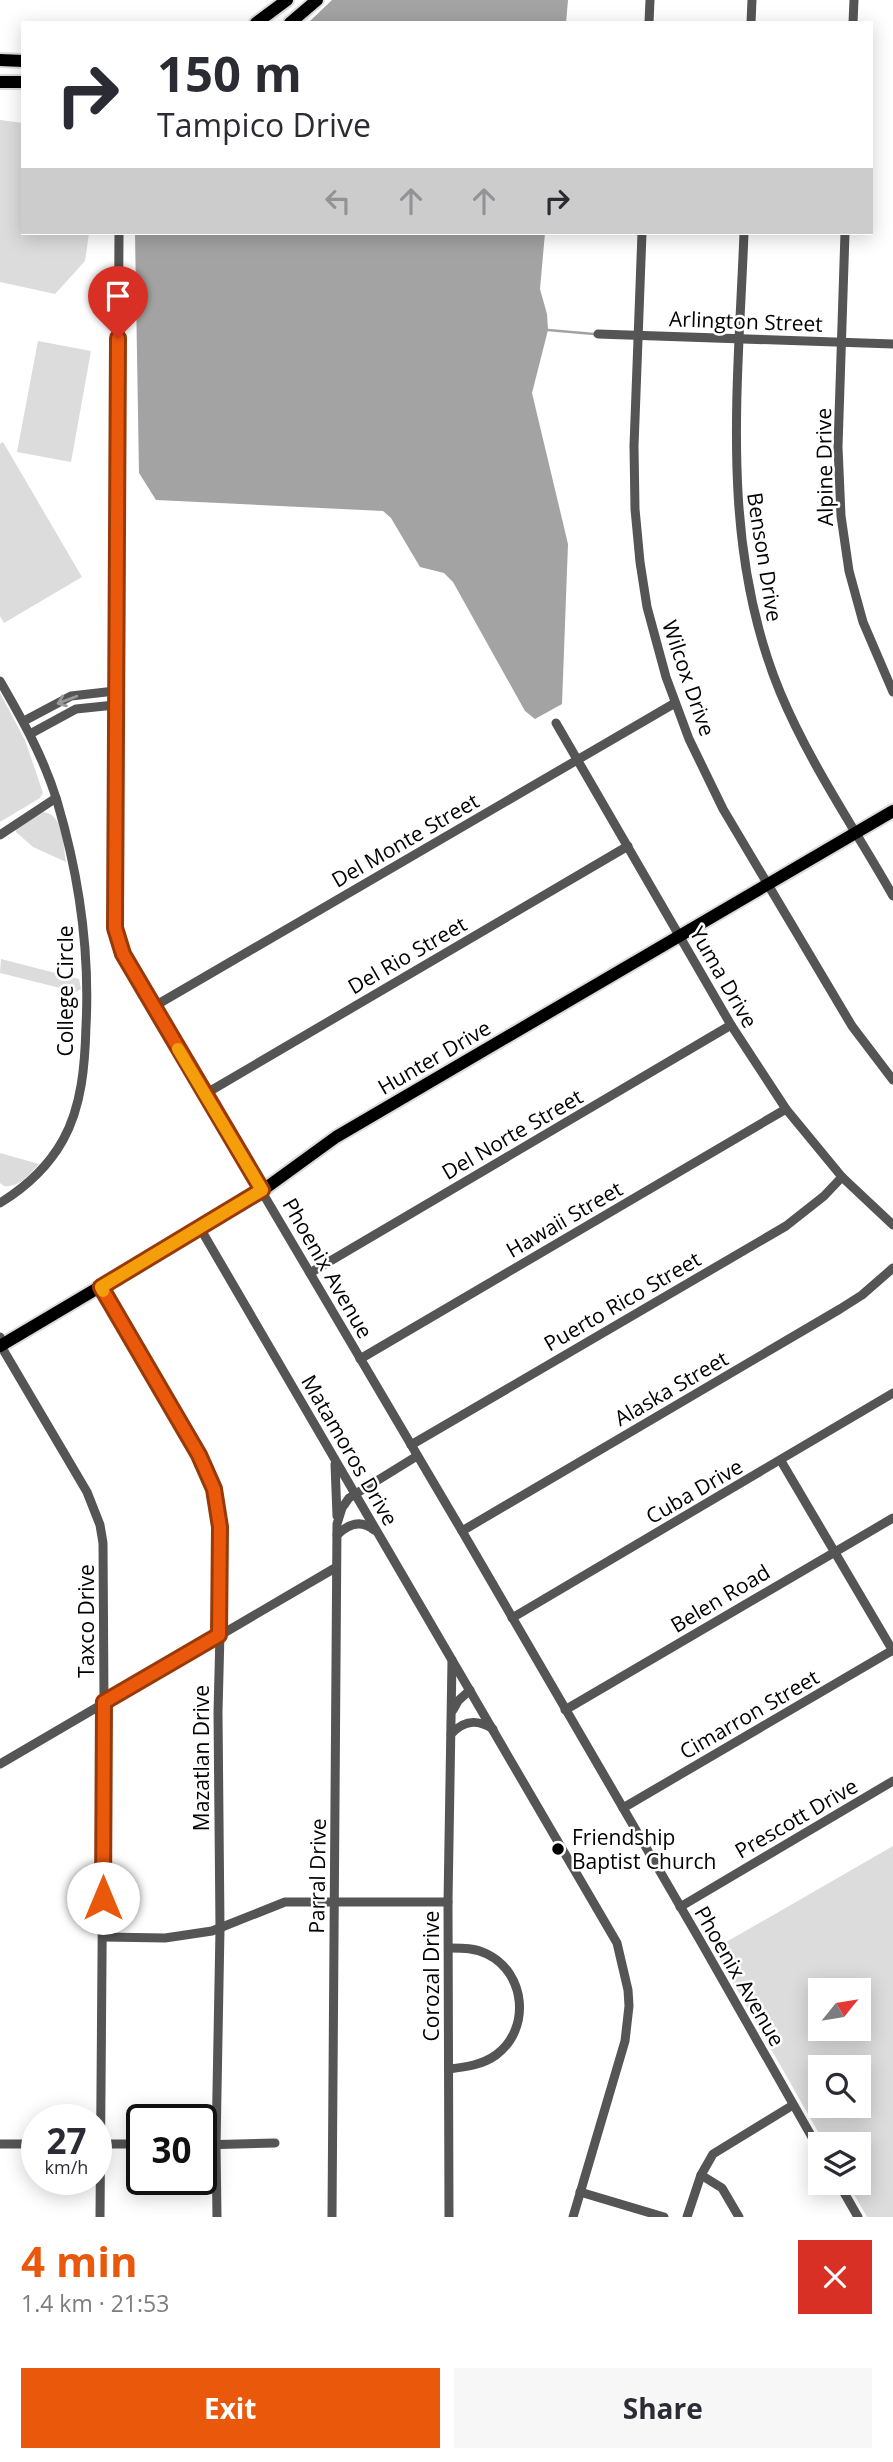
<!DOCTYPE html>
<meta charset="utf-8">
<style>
:root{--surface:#fff;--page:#f7f7f7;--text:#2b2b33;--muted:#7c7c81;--accent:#ea580c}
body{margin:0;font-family:"Open Sans",sans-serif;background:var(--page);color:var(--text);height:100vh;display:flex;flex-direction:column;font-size:26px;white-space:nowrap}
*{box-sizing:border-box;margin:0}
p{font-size:23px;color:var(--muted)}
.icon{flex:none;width:38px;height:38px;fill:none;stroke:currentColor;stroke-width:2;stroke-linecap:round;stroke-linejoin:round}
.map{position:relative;height:2217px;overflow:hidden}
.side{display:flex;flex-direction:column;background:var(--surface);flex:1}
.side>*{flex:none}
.top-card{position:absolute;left:21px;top:21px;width:852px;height:214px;border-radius:0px;box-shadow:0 4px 18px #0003;background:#fff;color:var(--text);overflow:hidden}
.needle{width:46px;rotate:60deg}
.fabs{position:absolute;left:808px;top:1978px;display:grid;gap:14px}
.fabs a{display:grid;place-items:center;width:63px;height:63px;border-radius:0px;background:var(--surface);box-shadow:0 4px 18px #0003;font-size:35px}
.speed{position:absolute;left:21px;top:2104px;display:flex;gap:14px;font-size:35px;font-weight:700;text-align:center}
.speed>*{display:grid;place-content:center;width:91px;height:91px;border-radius:50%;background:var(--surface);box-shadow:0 4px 18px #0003;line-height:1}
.speed small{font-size:18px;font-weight:400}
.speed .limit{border:4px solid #111;border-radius:10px;background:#fff;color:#111}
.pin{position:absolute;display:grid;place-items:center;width:60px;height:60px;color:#fff;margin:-72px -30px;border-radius:50% 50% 50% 0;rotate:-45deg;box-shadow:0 0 7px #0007}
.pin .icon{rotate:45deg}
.me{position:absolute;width:77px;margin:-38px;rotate:0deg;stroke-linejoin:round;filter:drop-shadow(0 0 5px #0008)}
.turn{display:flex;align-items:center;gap:24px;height:147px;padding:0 21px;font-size:32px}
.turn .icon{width:91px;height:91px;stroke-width:2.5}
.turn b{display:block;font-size:49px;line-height:60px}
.lanes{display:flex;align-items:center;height:66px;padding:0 21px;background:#0003;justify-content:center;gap:35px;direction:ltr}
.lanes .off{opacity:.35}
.round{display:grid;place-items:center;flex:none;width:74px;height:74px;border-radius:0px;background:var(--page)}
.head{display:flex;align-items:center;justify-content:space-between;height:119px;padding:0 21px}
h1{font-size:42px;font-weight:700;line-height:52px;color:var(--accent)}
.cta{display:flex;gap:14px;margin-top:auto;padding:14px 21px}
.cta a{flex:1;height:80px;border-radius:0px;background:var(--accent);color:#fff;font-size:28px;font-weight:700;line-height:80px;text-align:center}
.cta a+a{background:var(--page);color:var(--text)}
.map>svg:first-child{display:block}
.green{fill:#dcdcdc;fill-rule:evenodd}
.water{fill:#a3a3a3}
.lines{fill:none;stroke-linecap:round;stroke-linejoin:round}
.stream{stroke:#a3a3a3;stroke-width:2.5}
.major-casing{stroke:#dbdbdb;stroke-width:16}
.minor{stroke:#555;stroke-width:9}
.major{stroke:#000;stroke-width:12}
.oneway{stroke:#999}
.route-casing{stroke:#983908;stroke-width:18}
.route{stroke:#ea580c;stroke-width:12}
.slow{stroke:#f59e0b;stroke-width:12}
.poi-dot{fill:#000;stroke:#fff;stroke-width:2.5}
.labels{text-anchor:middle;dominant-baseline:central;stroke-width:5;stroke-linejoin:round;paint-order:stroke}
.street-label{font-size:21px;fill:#000;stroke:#fff}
.poi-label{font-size:21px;fill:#000;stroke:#fff;text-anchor:start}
</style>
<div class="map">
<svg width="893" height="2217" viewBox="0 0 893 2217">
<rect width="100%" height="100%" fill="#fff"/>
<g class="green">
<path d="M0,120L23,123V233H89L85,261L55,294L0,282Z"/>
<path d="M38,341L91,351L71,462L17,452Z"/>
<path d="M3,442L82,577L4,623L0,616V444Z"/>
<path d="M0,693L25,740L43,793L40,798L0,822Z"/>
<path d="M43,812C64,814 63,845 66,862L33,847L16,832V828Z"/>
<path d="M1,959L79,979L81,989L76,992L0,973Z"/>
<path d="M0,1153L39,1164C30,1174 19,1188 4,1186L0,1183Z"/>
<path d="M893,1846V2217H867L847,2182H859V2144H825L714,1949ZM821,1990H859V2028H821ZM821,2067H859V2105H821Z"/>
</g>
<g class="water">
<path d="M332,0H568L566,23H308Z"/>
<path d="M135,233H545L540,289L547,314L548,330L532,393L568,544L562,704L535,719L525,711L453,582L444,573L420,567L391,518L383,511L156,500L139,473Z"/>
</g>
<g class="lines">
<path class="stream" d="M548,330L594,334"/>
<defs>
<g id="major">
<path d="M256,23L287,0"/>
<path d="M290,23L317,0"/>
<path d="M0,60L23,61"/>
<path d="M0,82H23"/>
<path d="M0,1346L263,1190L336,1137L893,811"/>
</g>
</defs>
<use href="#major" class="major-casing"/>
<g class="minor">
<path d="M649,23L650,0"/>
<path d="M751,23L752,0"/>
<path d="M853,23L854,0"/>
<path d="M119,233L115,928L123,954L153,1007L462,1531L701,1942L821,2153"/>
<path d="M642,233L634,446L635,509L640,562L647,607L666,677L689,739L723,809L852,1026L893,1080"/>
<path d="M744,233C738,389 719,544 780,692C810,764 855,829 893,896"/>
<path d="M845,233L838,447L841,516L849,571L863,622L893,692"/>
<path d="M598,334L893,344"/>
<path d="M0,681C22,719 44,758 57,801C79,875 90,949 86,1026C85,1064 82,1106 63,1140C48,1167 26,1187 0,1203"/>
<path d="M24,721L71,696L115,691"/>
<path d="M556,723L731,1025L786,1109L842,1177L893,1225"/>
<path d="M30,734L76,709L115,705"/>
<path d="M0,835L56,798"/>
<path d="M153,1007L675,703"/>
<path d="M205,1094L628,846"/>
<path d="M200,1228L617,1943L628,1990L629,2006L625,2041L573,2217"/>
<path d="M310,1273L731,1025"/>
<path d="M101,1287L199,1455L214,1489L218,1511L221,1594L218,1712L220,1929L216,2146L217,2217"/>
<path d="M0,1337L1,1346L87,1492L100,1525L103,1543L104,1702L100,2217"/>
<path d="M360,1359L786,1109"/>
<path d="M411,1445L786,1226L824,1196L842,1177"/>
<path d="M781,1461L893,1651"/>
<path d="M335,1464L337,1516"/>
<path d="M462,1531L840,1309L862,1295L893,1268"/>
<path d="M337,1535C348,1524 361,1519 374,1530"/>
<path d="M512,1618L893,1393"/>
<path d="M453,1710L458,1701L470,1690"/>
<path d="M565,1710L893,1518"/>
<path d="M451,1734C464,1720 477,1719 493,1729"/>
<path d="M0,1764L335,1568"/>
<path d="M623,1808L893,1650"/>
<path d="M680,1907L893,1781"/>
<path d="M104,1937L165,1938L212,1931L285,1902H448"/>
<path d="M449,2069C466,2067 482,2065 496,2055C531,2029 526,1973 487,1954C475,1948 463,1948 450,1948"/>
<path d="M0,2144H37"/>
<path d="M98,2144H142"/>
<path d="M201,2145L275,2143"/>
<path d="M701,2175L722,2188L739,2217"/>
<path d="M838,2182L858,2217"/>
<path d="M580,2192L664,2217"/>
<path d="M332,2217L337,1524L342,1508L349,1498L417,1456"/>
<path d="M449,2217L448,1902L452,1660"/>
<path d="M687,2217L701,2175L713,2154L793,2105"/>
</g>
<use href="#major" class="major"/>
</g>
<defs><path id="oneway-shaft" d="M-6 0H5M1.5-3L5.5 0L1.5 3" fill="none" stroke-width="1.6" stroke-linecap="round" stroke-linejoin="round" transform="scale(1.75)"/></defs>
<use class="oneway" href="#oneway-shaft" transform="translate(67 700) rotate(159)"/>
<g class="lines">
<defs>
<path id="route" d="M103,1898L104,1702L219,1635L220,1527L214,1489L199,1455L101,1287L262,1190L123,954L115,928L118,338"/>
</defs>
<use href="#route" class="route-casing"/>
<use href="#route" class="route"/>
<path class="slow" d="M103,1291L101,1287L262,1190L178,1049"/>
</g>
<circle class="poi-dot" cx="558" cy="1849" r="7"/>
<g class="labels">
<g class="street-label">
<text transform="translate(746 321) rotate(2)">Arlington Street</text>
<text transform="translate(824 467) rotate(-91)">Alpine Drive</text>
<text transform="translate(765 557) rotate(81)">Benson Drive</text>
<text transform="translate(689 678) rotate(71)">Wilcox Drive</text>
<text transform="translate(405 840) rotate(-30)">Del Monte Street</text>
<text transform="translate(407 955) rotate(-30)">Del Rio Street</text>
<text transform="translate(724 977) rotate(60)">Yuma Drive</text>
<text transform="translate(65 991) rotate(-90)">College Circle</text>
<text transform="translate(434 1057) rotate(-30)">Hunter Drive</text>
<text transform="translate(512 1134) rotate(-30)">Del Norte Street</text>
<text transform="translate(564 1219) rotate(-30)">Hawaii Street</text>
<text transform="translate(328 1268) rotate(60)">Phoenix Avenue</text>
<text transform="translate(622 1301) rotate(-30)">Puerto Rico Street</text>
<text transform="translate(671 1388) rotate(-30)">Alaska Street</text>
<text transform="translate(350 1450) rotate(60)">Matamoros Drive</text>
<text transform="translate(694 1491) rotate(-30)">Cuba Drive</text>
<text transform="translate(720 1598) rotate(-31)">Belen Road</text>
<text transform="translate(86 1621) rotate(-90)">Taxco Drive</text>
<text transform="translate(749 1714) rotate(-30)">Cimarron Street</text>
<text transform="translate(201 1758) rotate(-90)">Mazatlan Drive</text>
<text transform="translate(796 1818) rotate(-30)">Prescott Drive</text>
<text transform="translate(317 1876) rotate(-89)">Parral Drive</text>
<text transform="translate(431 1976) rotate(-90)">Corozal Drive</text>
<text transform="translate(740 1976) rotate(60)">Phoenix Avenue</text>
</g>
<g class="poi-label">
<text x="572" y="1837">Friendship<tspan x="572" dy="24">Baptist Church</tspan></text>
</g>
</g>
</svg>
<div class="fabs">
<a><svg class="needle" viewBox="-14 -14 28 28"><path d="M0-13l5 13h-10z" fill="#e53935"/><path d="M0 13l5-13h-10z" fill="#7c7c81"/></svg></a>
<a><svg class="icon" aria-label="search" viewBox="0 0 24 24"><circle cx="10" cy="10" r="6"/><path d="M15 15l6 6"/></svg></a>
<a><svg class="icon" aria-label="layers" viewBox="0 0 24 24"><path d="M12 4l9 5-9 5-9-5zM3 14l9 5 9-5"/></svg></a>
</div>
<div class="speed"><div>27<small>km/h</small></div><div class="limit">30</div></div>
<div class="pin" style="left:118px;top:338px;background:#d93025"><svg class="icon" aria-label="arrive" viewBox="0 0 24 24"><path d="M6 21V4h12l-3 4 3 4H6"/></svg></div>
<svg class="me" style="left:103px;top:1898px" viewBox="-20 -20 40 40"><circle r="19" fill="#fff"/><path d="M0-13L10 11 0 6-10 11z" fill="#ea580c"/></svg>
<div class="top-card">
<div class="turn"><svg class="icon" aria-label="right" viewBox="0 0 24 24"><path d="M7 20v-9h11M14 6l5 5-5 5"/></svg><div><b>150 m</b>Tampico Drive</div></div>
<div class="lanes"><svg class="icon off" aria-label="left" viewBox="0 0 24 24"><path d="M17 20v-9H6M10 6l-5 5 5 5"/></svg><svg class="icon off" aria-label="ahead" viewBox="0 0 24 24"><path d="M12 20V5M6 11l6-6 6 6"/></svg><svg class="icon off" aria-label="ahead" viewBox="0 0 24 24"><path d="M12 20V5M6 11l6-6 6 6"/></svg><svg class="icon" aria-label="right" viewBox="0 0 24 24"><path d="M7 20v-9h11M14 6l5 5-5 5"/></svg></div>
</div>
</div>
<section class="side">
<div class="head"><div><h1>4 min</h1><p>1.4 km · 21:53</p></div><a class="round" style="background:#d93025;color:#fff"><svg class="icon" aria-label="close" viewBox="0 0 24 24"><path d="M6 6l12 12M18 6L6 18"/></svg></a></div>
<div class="cta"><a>Exit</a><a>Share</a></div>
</section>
